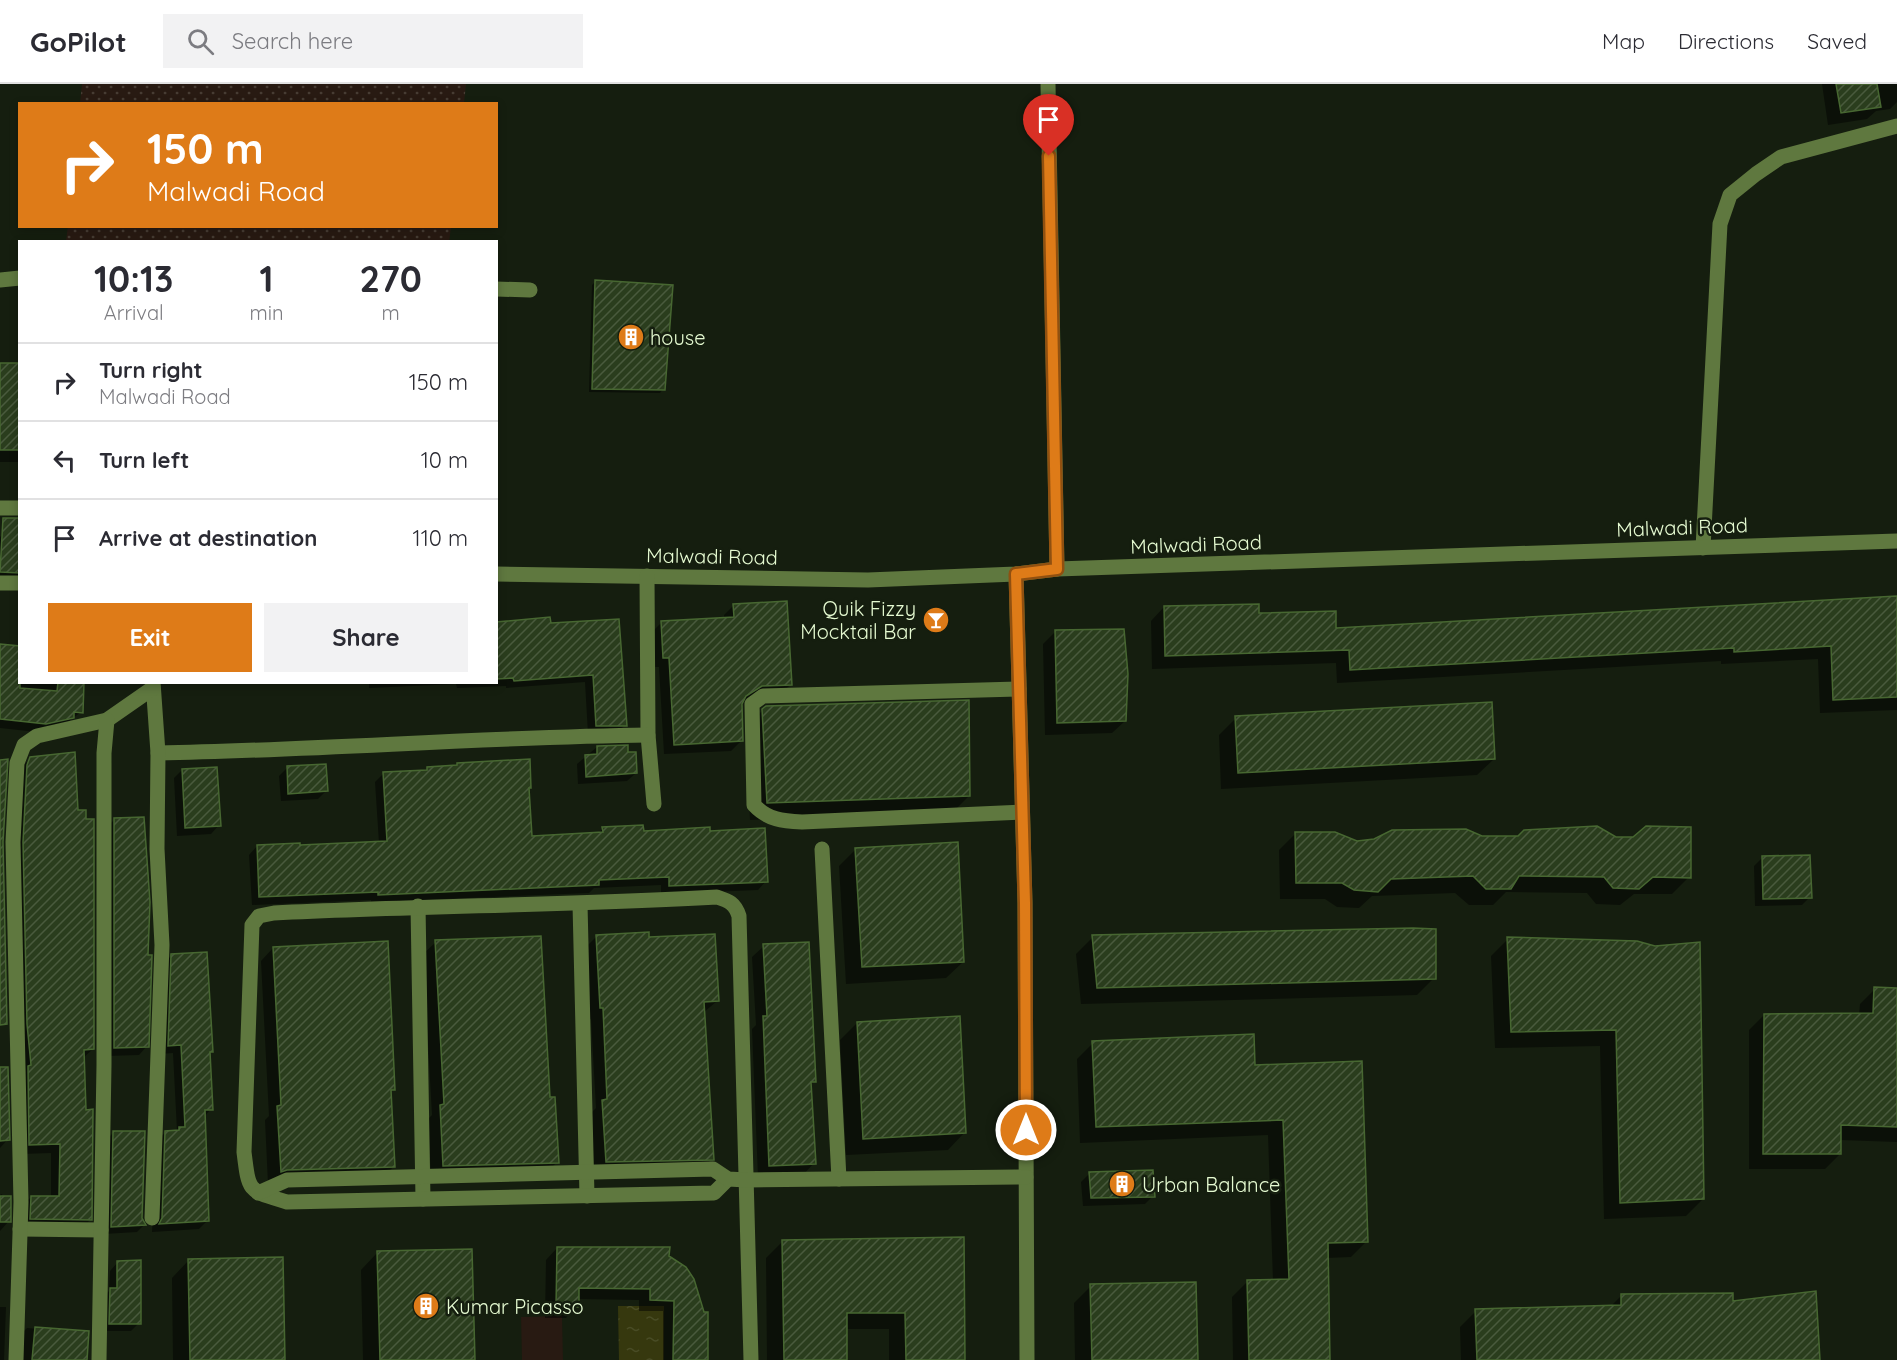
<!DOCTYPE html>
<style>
:root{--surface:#fff;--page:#f2f2f3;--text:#2b2b33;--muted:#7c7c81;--line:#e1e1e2;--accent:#de7b18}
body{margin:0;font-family:Quicksand,sans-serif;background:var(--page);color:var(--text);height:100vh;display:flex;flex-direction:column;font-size:22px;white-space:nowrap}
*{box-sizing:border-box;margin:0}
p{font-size:20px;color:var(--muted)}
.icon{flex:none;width:33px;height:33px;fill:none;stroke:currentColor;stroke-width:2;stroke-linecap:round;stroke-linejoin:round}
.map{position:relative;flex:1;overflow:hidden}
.panel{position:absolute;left:18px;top:156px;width:480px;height:444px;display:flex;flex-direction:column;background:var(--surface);border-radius:0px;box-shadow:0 3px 9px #0003}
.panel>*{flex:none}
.guide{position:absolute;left:18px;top:18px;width:480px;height:126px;border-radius:0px;box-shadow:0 3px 9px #0003;background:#de7b18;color:#fff;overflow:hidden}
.pin{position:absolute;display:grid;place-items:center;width:51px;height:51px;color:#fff;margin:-62px -26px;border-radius:50% 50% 50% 0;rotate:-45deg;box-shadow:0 0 6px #0007}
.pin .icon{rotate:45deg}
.me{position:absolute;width:66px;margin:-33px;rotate:0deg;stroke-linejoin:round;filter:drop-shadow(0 0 4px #0008)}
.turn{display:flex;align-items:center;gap:21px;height:126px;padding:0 30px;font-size:27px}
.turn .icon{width:78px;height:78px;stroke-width:2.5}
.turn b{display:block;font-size:42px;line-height:51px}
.eta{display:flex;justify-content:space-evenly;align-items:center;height:102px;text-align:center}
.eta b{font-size:36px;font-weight:700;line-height:42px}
.primary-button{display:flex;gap:12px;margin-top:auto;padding:12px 30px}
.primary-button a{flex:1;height:69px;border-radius:0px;background:var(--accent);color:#fff;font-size:24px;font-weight:700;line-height:69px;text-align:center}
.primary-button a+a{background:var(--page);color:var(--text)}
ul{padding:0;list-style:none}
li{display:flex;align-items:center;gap:18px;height:78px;padding:0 30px;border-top:2px solid var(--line)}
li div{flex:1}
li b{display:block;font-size:22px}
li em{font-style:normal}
header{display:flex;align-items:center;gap:36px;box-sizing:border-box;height:84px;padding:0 30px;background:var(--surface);border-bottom:2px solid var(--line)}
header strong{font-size:28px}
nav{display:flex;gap:33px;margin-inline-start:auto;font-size:21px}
.search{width:420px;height:54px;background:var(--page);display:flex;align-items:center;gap:15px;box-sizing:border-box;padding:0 21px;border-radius:0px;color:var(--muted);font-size:22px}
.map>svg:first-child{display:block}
.park{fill:url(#park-dots)}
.pitch{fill:#281a12}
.water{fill:url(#water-ripples)}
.shadow{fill:#0007}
.building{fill:url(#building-hatch);stroke:#476731;stroke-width:1.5}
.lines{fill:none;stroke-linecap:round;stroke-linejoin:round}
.minor{stroke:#5f783f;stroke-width:15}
.route-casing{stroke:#905010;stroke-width:15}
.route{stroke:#de7b18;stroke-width:10}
.labels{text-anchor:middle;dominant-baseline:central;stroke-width:5;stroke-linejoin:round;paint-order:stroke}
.poi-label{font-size:20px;fill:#e5fad1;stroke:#151e0f;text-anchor:start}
.street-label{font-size:20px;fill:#e5fad1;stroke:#151e0f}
</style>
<header>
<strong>GoPilot</strong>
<div class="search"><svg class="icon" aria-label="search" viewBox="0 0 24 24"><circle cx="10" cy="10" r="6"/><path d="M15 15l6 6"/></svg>Search here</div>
<nav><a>Map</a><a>Directions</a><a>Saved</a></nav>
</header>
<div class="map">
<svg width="1897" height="1276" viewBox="0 0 1897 1276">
<defs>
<pattern id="park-dots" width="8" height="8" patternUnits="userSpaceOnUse" patternTransform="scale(1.5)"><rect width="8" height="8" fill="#281a12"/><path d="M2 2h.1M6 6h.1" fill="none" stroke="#473c33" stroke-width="1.8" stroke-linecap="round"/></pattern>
<pattern id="water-ripples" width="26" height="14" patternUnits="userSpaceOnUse" patternTransform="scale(1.5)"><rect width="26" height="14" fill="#36380e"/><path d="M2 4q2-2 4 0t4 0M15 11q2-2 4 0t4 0" fill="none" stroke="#494c25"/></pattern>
<pattern id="building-hatch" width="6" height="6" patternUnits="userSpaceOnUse" patternTransform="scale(1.5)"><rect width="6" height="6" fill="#2a3d1d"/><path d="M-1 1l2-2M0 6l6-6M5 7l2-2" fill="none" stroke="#495a3d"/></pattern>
</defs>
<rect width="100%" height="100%" fill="#151e0f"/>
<g class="park">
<path d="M82,0H466L464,19H80Z"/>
<path d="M68,142H451V143L449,158L66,157Z"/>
</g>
<path class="pitch" d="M562,1232L563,1276H522L521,1233Z"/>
<path class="water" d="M618,1222H664V1276H619Z"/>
<g class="shadow">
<path d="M1822,0H1897V18L1890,25L1876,27L1867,35L1828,41Z"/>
<path d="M596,197L663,305L660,309L589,308L592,201Z"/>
<path d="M20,280V378H0V281Z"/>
<path d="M2,451L20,452V498L0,496V453Z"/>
<path d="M1897,513V626L1820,629L1818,575L1721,580V577L1337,599L1336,579L1152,585L1151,537L1164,523L1258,530L1335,546Z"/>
<path d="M734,521L790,601L780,611L751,612L742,617L741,657L731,667L664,670L659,583H653L651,549L661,539L724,535V531Z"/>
<path d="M617,536L625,641L617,649L588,650L585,598L506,604V602L457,604L456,600L369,604V598H496V539L549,540Z"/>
<path d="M1055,548L1125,637L1112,649L1045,651L1043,560Z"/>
<path d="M0,562L20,598H82L81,628L64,641L37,648L0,644Z"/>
<path d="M763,626L969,712L952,729L750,736L746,643Z"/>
<path d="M1236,634L1494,675L1477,691L1221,705L1219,651Z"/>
<path d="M597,663L627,670L636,689L627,697L578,700L577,680Z"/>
<path d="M31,674L93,965L83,974L90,1136L81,1145L22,1144V1122L31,1113H51V1069L21,1070L14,768L21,684Z"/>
<path d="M288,683L326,707L318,715L281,717L279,692Z"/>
<path d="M428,684L530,704L527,706L531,753L598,750L603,744L642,749H709L766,797L758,806L661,810V801L594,804L589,809L371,818V816L252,821L249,771L257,762L298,763L379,759L375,698L383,690L425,687Z"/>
<path d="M182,686L219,741L211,750L177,752L174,694Z"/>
<path d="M114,736L147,962L139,971L106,972V744Z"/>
<path d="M1296,749L1356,758L1481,754L1689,793L1672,810H1634L1620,821L1596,820L1587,809L1506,808L1493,821H1469L1455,809L1372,812L1359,824L1337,823L1325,815H1280L1279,766Z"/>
<path d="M856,765L963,878L946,894L846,900L839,782Z"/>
<path d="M1762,774L1810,813L1802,821L1755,822L1754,782Z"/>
<path d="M596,853L648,855L717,917L703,929L712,1075L700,1087L594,1089L591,1029L596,1024L591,935L588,936L584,865Z"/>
<path d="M1093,853L1434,894L1417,911L1081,920L1076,870Z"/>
<path d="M1508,855L1637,859L1703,1115L1686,1132L1604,1135L1600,962L1495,964L1491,872Z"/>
<path d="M436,858L549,1015L557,1078L544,1091L431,1094L428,1035L432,1031L423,870Z"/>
<path d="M764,862L814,997L810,1002L814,1079L803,1091L758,1093L752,945L756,941L752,873Z"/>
<path d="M273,864L393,1005L389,1009L393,1083L381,1096L268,1100L265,1036L269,1032L261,877Z"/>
<path d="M172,871L211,967L208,970L211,1025L204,1033L207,1137L199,1145L152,1148L157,1056L166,1048L177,1047L173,969L160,970L164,879Z"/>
<path d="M1875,905L1897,906V1058L1840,1056V1070L1825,1085H1749V946L1764,931H1859L1860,920Z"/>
<path d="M857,939L964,1049L948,1066L846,1071L840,956Z"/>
<path d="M1093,959L1254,982L1367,1157L1351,1173L1326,1174L1329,1276H1233L1232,1213L1248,1197H1273L1268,1051L1080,1059L1077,975Z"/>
<path d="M0,985L8,1055L0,1064Z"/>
<path d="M113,1049L144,1141L137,1148L104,1150L106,1056Z"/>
<path d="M1090,1089L1153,1112L1145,1120L1083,1122L1081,1098Z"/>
<path d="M2,1110L9,1137L0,1147V1111Z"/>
<path d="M962,1154L964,1276H889V1245H845L846,1276H767L766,1174L783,1157Z"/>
<path d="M557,1164L667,1173L706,1276H663V1227H639V1216L578,1215L577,1222L566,1234H545L546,1176Z"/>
<path d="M377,1169L473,1276H363L361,1186Z"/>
<path d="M188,1177L283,1276H173L172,1194Z"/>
<path d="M118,1178L139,1239L131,1247H102V1214L109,1207L110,1187Z"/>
<path d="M1091,1202L1196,1276H1075L1074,1219Z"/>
<path d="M1622,1211L1731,1219L1819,1276H1461L1460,1243L1476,1227L1610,1223Z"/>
<path d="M0,1223H6L4,1276H0Z"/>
<path d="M27,1244L88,1249L85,1276H18L19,1252Z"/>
</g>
<g class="building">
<path d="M1836,0H1877L1881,23L1841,29Z"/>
<path d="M595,196L673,201L665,306L592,305Z"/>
<rect x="0" y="279" width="20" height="87"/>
<path d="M3,434H20V489L0,488Z"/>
<path d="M1897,512V613L1833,616L1831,562L1734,568V564L1350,586L1349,566L1165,572L1164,522L1259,520V529L1336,527V544Z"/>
<path d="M787,517L792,601L762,602L746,612L742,620L743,657L674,661L669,574H663L661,537L734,533L733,520Z"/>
<path d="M550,533L551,539L619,535L627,642H596L593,591L514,597L513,594L496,595V538Z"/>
<path d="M1124,545L1128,590L1126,637L1057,639L1055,546Z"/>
<path d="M0,560L20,562V604L57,607L58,598H84L83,629L74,628V634L46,640L0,635Z"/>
<path d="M969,616L970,712L767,719L762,625L766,622Z"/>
<path d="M1492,618L1495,675L1238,689L1235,632Z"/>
<path d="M628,661V668H636L637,689L586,693L585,671L597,670V662Z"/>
<path d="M75,668L78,726H86V735H94V965L84,966L86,1026L93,1025L92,1136L30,1135L31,1112H59L60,1060L29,1061L28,982L31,981L27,940L23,758L27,681L30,673Z"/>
<path d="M8,675L3,758L7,940L0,941V676Z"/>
<path d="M530,675L531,704H529L532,752L603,748L602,743L643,741L644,747L710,743V747L765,744L768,798L669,802V793L599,796V801L556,803L378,811V808L259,813L257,761L300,759V761L387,757L383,688L427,686V683L457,681V679Z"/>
<path d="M326,680L328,707L288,710L287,682Z"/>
<path d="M217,683L221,742L185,744L182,685Z"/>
<path d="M144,733L150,818L148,871H152L149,963L114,964V734Z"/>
<path d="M1597,742L1616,753H1633L1646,742L1691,743V794L1653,793L1639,805L1613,804L1604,793L1519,792L1511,805H1486L1473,792L1391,795L1378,808L1354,806L1342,799H1296L1295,748H1335L1357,757L1374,755L1392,746L1466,745L1482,752H1518L1524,746Z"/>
<path d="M958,758L964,878L862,883L855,764Z"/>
<path d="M1810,771L1812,814L1763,815L1762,772Z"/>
<path d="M1413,844L1436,845V895L1097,904L1092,851Z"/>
<path d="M649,848V853L715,850L719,917L704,918L714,1076L606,1078L602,1016L607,1015L603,924H600L596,851Z"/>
<path d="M541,852L550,1013H555L559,1079L443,1082L440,1021L444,1020L435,856Z"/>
<path d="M1507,853L1637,857L1655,862L1700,858L1704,1115L1620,1119L1616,946L1511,948Z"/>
<path d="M388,857L395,1006H391L395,1083L287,1086L281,1088L277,1022L281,1021L273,863Z"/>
<path d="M809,858L816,998H811L816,1080L769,1082L763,932H767L763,860Z"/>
<path d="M207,868L213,968H210L213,1026H205L209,1137L159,1140L162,1134L165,1047L179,1046V1043H185L181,961L168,962L171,870Z"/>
<path d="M1874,903L1897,904V1043L1841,1041V1070H1763L1764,930L1873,929Z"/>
<path d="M960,932L966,1049L863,1055L857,938Z"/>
<path d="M1254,950L1255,981L1362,977L1368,1158L1328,1159L1330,1276H1249L1247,1196L1289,1195L1283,1036L1096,1043L1092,957Z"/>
<path d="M0,983H8L10,1056L0,1057Z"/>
<path d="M113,1047H145L142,1134L146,1141L111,1143Z"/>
<path d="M1153,1086L1155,1113L1091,1114L1089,1088Z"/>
<rect x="0" y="1112" width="11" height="26"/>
<path d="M964,1153L965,1276H906L905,1229H847V1276H784L782,1156Z"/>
<path d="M557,1163H670L669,1172L686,1183L694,1195L704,1228H708V1276H673L674,1217L650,1216V1205L579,1204V1223H556Z"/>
<path d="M472,1165L475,1276H380L377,1167Z"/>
<path d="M283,1173L285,1276H190L188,1175Z"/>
<path d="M141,1176V1240H109L110,1204H117V1177Z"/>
<path d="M1196,1198L1198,1276H1092L1090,1200Z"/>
<path d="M1816,1207L1820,1276H1477L1475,1225L1621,1221V1210L1733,1209V1217Z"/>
<path d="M35,1243L89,1247L87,1276H32Z"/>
</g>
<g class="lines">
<g class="minor">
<path d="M1048,0L1057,485"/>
<path d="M0,196L20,194"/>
<path d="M496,205L530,206"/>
<path d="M0,424H20"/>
<path d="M1703,464L1720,140L1730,111L1756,90L1781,73L1897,42"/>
<path d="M496,490L868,496L1016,490L1057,485L1897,457"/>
<path d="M1016,490L1025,819L1027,1276"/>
<path d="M647,492L648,651L654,720"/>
<path d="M0,499H20"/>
<path d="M1019,605L763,612L752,620L754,721C768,736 783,737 802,738L1022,728"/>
<path d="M158,669C322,666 485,653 648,651"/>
<path d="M822,765L839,1095"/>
<path d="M580,820L587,1112"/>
<path d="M418,822L423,1115"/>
<path d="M728,1095L714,1109L287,1118C248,1106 249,1109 244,1068L252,841L259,832L274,829C421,822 569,821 717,813C729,817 735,819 739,832L751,1276"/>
<path d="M258,1109L287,1096L713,1085L728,1095L747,1096L1026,1093"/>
<path d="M152,1134L162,861L157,765L158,669L153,598"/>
<path d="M20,1145L101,1146"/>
<path d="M16,1276L21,1118L13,758L17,679L24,661L37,652L107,636L153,604"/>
<path d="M99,1276L104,981V669L107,636"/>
</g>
</g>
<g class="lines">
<defs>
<path id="route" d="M1026,1046L1025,819L1016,490L1057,485L1049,72"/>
</defs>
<use href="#route" class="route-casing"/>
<use href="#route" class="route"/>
</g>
<defs>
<symbol id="building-disc" viewBox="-11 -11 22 22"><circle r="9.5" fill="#de7b18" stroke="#151e0f"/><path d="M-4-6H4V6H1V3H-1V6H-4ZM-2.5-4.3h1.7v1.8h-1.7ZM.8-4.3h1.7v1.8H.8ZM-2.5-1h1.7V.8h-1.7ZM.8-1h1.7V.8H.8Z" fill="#fff"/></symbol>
<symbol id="bar-disc" viewBox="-11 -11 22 22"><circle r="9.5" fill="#de7b18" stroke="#151e0f"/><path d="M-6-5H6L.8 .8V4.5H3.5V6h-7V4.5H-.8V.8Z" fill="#fff"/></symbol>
</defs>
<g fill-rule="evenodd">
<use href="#building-disc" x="616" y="238" width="30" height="30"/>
<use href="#bar-disc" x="921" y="521" width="30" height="30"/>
<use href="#building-disc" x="1107" y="1085" width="30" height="30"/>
<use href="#building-disc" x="411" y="1207" width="30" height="30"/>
</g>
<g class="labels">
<g class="poi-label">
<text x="650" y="253">house</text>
<text x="916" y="524" text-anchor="end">Quik Fizzy<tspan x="916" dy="23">Mocktail Bar</tspan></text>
<text x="1142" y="1100">Urban Balance</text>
<text x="446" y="1222">Kumar Picasso</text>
</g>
<g class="street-label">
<text transform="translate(1682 443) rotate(-2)">Malwadi Road</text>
<text transform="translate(1196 460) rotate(-2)">Malwadi Road</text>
<text transform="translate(712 472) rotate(1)">Malwadi Road</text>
</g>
</g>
</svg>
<div class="pin" style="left:1049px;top:72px;background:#d93025"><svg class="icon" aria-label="arrive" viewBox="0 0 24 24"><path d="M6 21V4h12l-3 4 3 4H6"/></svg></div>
<svg class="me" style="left:1026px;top:1046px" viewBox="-20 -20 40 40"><circle r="17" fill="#de7b18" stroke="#fff" stroke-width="3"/><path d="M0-11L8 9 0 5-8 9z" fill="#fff"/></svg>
<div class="guide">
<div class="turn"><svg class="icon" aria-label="right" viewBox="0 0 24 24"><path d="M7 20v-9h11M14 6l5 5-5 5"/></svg><div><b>150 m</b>Malwadi Road</div></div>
</div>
<section class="panel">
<div class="eta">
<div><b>10:13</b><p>Arrival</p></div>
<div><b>1</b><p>min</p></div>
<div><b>270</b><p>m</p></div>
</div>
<ul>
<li><svg class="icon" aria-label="right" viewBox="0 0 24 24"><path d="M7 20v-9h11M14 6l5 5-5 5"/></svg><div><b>Turn right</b><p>Malwadi Road</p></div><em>150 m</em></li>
<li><svg class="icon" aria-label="left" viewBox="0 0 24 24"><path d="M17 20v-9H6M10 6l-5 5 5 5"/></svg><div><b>Turn left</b></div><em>10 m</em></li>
<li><svg class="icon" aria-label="arrive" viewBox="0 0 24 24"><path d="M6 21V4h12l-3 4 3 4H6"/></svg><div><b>Arrive at destination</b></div><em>110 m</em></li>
</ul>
<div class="primary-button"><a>Exit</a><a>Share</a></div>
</section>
</div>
